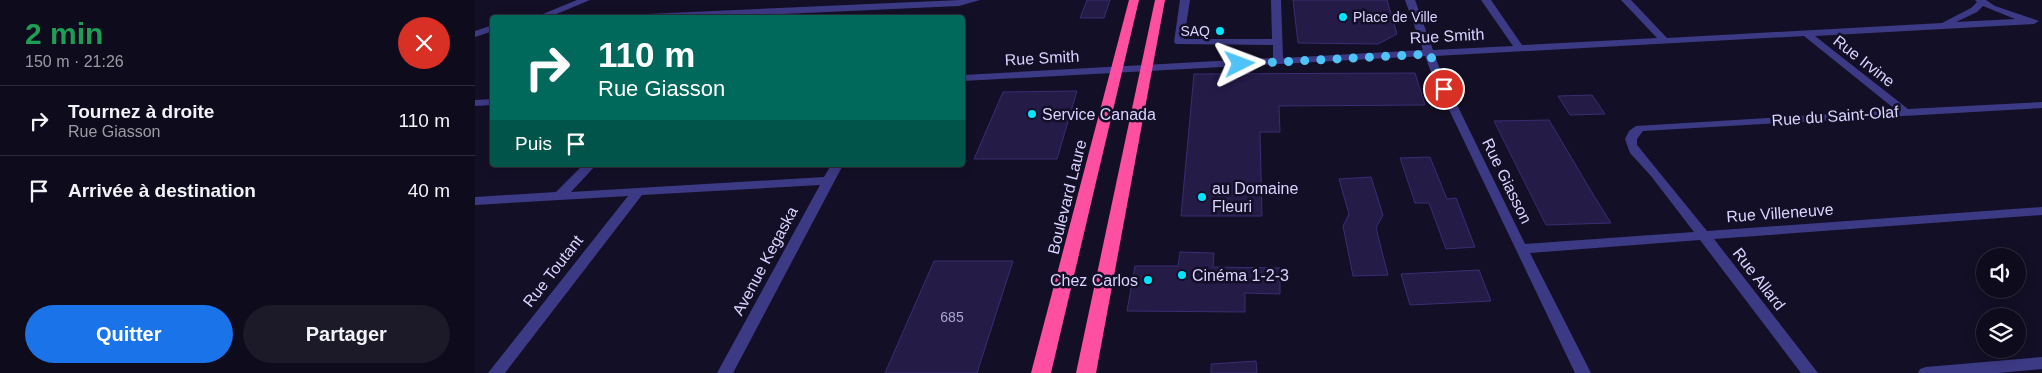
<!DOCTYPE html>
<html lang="fr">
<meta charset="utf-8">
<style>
:root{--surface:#0e0b1c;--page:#1c1929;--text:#f1f3f6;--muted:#9b9ba3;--line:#2e2b3b;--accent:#1a73e8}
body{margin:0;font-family:Arial,sans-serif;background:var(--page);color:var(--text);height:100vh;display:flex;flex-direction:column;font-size:19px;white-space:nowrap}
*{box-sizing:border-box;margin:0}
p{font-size:16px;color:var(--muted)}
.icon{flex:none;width:28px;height:28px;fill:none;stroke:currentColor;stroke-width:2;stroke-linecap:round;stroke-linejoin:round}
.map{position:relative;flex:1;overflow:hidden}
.drawer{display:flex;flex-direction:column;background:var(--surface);width:475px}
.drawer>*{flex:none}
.guide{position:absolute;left:15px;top:15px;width:475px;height:152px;border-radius:5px;box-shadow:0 2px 12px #0003,0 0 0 1px var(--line);background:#00695c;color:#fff;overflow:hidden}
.controls{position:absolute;left:1501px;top:248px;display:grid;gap:10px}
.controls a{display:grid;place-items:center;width:50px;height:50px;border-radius:50%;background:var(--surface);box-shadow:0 2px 12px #0003,0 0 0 1px var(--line);font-size:25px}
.pin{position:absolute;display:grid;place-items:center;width:42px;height:42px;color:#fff;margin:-21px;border:2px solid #fff;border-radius:50%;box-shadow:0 1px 5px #0007}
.me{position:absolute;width:55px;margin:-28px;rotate:87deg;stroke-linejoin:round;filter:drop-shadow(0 0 4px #0008)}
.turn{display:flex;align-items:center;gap:18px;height:105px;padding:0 25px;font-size:22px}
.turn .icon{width:65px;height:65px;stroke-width:2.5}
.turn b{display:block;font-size:35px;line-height:42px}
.then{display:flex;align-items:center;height:48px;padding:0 25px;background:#0003;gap:10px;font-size:19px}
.round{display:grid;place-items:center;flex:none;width:52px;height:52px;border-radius:26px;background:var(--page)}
.headline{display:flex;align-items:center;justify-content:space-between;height:85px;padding:0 25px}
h1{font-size:30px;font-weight:600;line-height:38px;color:#1e9e55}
.primary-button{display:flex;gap:10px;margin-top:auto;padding:10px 25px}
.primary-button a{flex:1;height:58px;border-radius:30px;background:var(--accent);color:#fff;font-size:20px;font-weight:600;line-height:58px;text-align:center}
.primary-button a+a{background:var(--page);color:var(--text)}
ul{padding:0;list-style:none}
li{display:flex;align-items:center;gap:15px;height:70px;padding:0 25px;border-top:1px solid var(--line)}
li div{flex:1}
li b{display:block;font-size:19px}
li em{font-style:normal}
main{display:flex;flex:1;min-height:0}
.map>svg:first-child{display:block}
.building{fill:#241b47;stroke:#3b2d73}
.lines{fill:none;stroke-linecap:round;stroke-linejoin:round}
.minor{fill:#3d3a85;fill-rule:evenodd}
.highway{fill:#ff4fa3;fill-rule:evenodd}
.route{stroke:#4fc3f7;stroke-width:9;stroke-dasharray:0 16.2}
.poi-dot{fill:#00e5ff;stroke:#130f26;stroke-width:2}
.labels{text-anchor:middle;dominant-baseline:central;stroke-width:5;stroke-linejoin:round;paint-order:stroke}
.far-poi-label{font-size:14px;fill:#d9d4ff;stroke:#130f26;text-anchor:start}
.number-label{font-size:14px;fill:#aca6d1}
.street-label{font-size:16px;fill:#d9d4ff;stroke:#130f26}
.poi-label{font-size:16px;fill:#d9d4ff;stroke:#130f26;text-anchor:start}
</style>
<main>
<section class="drawer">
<div class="headline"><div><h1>2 min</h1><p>150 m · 21:26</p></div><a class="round" style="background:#d93025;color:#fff"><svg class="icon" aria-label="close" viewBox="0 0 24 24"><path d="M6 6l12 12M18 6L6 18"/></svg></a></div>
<ul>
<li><svg class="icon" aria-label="right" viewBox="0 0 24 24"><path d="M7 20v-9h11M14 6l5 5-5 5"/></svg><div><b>Tournez à droite</b><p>Rue Giasson</p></div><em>110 m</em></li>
<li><svg class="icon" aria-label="arrive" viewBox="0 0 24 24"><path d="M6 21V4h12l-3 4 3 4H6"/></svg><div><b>Arrivée à destination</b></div><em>40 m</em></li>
</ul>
<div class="primary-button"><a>Quitter</a><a>Partager</a></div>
</section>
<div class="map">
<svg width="1567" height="373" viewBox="0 0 1567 373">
<rect width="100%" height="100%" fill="#130f26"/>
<g class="building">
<path d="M612,0H635L629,18H605Z"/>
<path d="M818,0H912L922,34L903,44L823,43Z"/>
<path d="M940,73L950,105L804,106L805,132H785L787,216H706L719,74Z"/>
<path d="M602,91L582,159H499L528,92Z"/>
<path d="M1117,95L1130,114L1095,115L1083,96Z"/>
<path d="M1074,120L1119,196L1136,223L1071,225L1019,121Z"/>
<path d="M955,157L972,199L981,198L1000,247L971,249L954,203H940L925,158Z"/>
<path d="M896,177L908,215L901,228L913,275L878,276L868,226L874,214L864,179Z"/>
<path d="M705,252L739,253L738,267L805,268V294L770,293V312L652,311L660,266H703Z"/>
<path d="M459,261H538L502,373H410Z"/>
<path d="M1004,270L1016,301L935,305L926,274Z"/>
<path d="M781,361L782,373H736V364Z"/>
</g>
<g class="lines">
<g class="minor">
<path d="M102,0H115L72,18H58Z"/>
<path d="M485,0H505L484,6L222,18H145L149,15Z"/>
<path d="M705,0H715L709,39H797L796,0H806L808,58L948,50L930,0H940L958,50L1038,46L1006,0H1016L1047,45L1182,38L1146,0H1156L1192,38L1467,23L1496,8L1502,2L1500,0H1511L1520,6L1564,21L1559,24L1340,36L1433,109L1567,102V108L1168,131L1162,139V145L1232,231L1567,207V215L1239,239L1343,373H1326L1225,240L1055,253L1116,373H1100L956,72L950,56L488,81V75L798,58V45L701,44L699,42ZM1508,6L1540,19L1481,22L1502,12ZM1329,36L1421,110L1161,126L1154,131L1150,139L1155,153L1176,176L1219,232L1050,244L966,72L960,56Z"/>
<path d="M18,25V31L0,37V31Z"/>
<path d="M18,99V105L0,106V100Z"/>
<path d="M108,165H121L96,192L349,177L356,165H368L258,373H242L345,185L167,195L30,373H13L153,196L0,205V197L81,192Z"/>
<path d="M1567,357V369L1523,373H1443L1445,369L1451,367Z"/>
</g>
<g class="highway">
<path d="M654,0H664L576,373H556Z"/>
<path d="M680,0H690L621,373H601Z"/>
</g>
</g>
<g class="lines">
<path class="route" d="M765,64L955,54L969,89"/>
</g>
<g class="poi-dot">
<circle cx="868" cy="17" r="5"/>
<circle cx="745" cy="31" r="5"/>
<circle cx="557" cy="114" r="5"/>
<circle cx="727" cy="197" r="5"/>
<circle cx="707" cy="275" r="5"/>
<circle cx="673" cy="280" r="5"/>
</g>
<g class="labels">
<g class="far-poi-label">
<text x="878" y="17">Place de Ville</text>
<text x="735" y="31" text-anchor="end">SAQ</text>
</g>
<g class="number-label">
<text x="477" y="317">685</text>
</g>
<g class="street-label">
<text transform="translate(972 36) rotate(-3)">Rue Smith</text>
<text transform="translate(567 58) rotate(-3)">Rue Smith</text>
<text transform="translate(1389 61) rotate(38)">Rue Irvine</text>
<text transform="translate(1360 116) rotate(-4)">Rue du Saint-Olaf</text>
<text transform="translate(1032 181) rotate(64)">Rue Giasson</text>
<text transform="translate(592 197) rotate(-76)">Boulevard Laure</text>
<text transform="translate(1305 213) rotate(-4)">Rue Villeneuve</text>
<text transform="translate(290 261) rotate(-62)">Avenue Kegaska</text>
<text transform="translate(78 271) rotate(-52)">Rue Toutant</text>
<text transform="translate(1284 279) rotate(52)">Rue Allard</text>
</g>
<g class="poi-label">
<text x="567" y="114">Service Canada</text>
<text x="737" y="188">au Domaine<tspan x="737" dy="18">Fleuri</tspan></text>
<text x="717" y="275">Cinéma 1-2-3</text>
<text x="663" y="280" text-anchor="end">Chez Carlos</text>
</g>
</g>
</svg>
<div class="controls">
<a><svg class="icon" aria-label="sound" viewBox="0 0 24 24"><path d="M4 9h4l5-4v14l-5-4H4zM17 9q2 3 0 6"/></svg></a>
<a><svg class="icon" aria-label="layers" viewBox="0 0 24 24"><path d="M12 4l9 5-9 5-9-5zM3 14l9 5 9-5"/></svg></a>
</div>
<div class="pin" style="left:969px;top:89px;background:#d93025"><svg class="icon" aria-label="arrive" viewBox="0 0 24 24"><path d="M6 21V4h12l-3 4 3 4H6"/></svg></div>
<svg class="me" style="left:765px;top:64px" viewBox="-20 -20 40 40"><path d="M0-17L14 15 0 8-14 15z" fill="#4fc3f7" stroke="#fff" stroke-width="4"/></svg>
<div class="guide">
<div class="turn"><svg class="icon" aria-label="right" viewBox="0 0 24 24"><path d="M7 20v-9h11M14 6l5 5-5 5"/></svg><div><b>110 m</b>Rue Giasson</div></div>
<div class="then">Puis<svg class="icon" aria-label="arrive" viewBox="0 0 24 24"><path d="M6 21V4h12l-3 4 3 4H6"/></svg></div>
</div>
</div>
</main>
